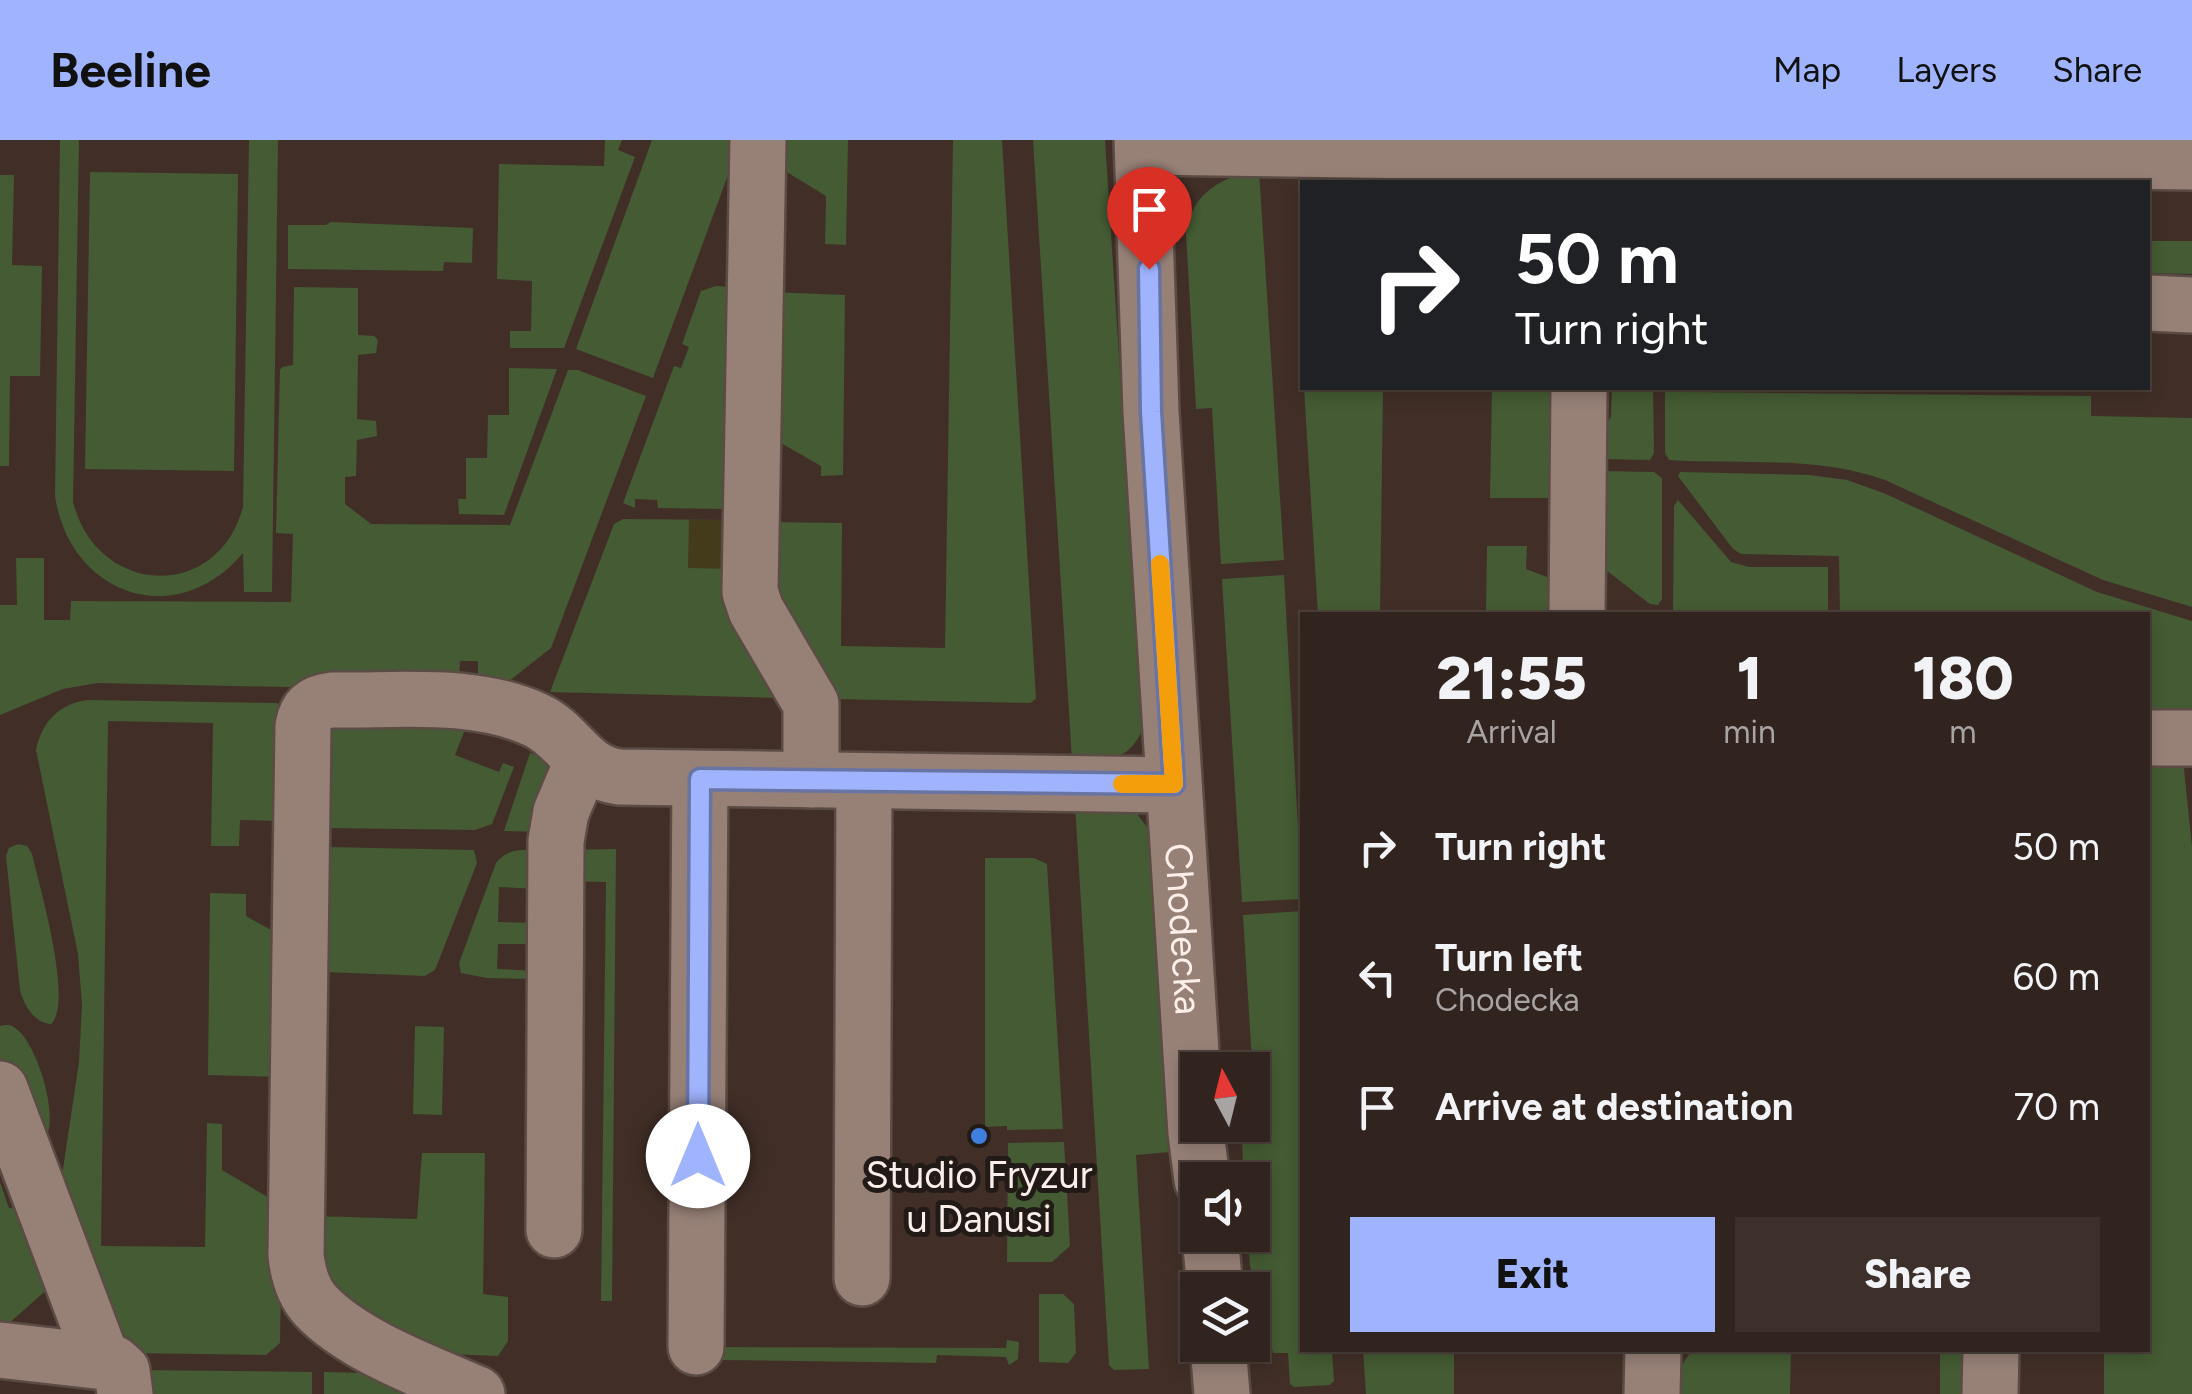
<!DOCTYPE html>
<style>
:root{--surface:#31231d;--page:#3d2f2a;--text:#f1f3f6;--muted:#a8a4a4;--line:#4c403b;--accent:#a0b3fd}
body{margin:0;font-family:Figtree,sans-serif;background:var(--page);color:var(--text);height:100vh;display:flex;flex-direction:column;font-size:38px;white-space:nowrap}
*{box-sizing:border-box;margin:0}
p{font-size:32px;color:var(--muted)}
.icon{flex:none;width:55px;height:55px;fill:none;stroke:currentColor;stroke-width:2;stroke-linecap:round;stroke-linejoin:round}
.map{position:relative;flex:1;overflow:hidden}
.panel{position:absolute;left:1300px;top:472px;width:850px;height:740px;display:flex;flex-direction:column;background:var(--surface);border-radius:0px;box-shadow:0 5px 15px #0003,0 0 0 2px var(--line)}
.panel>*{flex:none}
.top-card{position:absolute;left:1300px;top:40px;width:850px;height:210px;border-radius:0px;box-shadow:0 5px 15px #0003,0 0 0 2px var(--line);background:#202124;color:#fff;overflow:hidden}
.needle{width:65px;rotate:353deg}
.tools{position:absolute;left:1180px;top:912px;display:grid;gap:20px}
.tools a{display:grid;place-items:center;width:90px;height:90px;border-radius:0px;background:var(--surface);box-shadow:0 5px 15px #0003,0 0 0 2px var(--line);font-size:50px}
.pin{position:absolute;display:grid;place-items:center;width:85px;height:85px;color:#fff;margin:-102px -42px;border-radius:50% 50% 50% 0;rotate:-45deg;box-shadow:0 0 10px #0007}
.pin .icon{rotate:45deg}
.me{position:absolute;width:110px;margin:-55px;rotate:0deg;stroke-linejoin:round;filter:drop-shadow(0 0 8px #0008)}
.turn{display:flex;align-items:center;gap:35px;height:210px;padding:0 50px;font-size:45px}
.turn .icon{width:130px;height:130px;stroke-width:2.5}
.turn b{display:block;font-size:70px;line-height:85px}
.eta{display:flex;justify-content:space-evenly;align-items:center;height:170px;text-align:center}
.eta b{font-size:60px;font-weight:800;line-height:70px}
.cta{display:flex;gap:20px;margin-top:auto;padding:20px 50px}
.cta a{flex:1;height:115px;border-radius:0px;background:var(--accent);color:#111;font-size:40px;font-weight:800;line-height:115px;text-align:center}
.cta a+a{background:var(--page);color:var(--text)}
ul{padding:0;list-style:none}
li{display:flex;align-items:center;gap:30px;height:130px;padding:0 50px}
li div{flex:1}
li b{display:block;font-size:38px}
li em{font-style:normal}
header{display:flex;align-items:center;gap:60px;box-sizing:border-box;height:140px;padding:0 50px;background:var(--accent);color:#111}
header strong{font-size:48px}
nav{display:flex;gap:55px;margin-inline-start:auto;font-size:35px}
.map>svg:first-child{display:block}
.green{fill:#445b33}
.sand{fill:#443b1b}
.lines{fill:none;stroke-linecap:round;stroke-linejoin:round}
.minor-casing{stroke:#5a4b44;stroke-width:60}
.minor{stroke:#978177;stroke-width:55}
.route-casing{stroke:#6874a4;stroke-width:25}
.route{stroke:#a0b3fd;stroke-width:18}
.slow{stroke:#f59e0b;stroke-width:18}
.shop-dot{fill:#3f7fe0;stroke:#221a16;stroke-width:4}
.labels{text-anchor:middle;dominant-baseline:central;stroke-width:10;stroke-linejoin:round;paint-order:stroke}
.street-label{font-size:38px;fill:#fcefea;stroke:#221a16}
.poi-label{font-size:38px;fill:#fcefea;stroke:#221a16}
</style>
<header>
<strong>Beeline</strong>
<nav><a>Map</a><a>Layers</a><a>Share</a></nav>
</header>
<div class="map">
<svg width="2192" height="1254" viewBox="0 0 2192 1254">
<rect width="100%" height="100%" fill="#412f27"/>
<g class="green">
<path d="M60,0H79L73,362C97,456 217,463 243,367L249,0H278L272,452H244L243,413C177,492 70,456 55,356Z"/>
<path d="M605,0H622L618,10L635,17L564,208H510V191H531L532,141L497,139L499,24L604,26Z"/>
<path d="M652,0H741L653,238L576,209Z"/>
<path d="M768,0H848L846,105L825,104L826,56L767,20Z"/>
<path d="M953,0H1002L1036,559L1030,563L833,559L767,465L765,382L842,383L841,506L945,508Z"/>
<path d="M1033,0H1105L1143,589C1126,625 1107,619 1072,620Z"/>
<path d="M1259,30L1284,420L1221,424L1212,268L1196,269L1186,93C1191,53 1223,36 1259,30Z"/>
<path d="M90,32L238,34L234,331L85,329Z"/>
<path d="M0,35H14L12,125L42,126L40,236H10L9,326H0Z"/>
<path d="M331,82L473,88L472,123L444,122L443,131L288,129V85H326Z"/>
<path d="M2148,101H2192V134L2148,133Z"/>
<path d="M716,146L731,147L725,369L658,368L657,360L635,359V368L623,363L674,226L681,228L689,207L682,204L701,151Z"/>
<path d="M294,147L358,148V195L374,196L378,200L376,213L358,215L357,279L376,281L377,296L357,300L356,336L345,337V364L371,384L510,385L568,230H578L646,256L551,508L495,552H478V521H460L459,545L471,551L97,543L63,549L0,575V465H17L16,418H44V480H70L71,461L291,462L293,394L276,393L280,230L282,227L293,225Z"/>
<path d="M770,152L845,155L843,335L821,336V326L767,295Z"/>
<path d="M509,228L557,229L504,375L459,374L458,359H466V318H487L488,275H509Z"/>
<path d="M1304,248H1383L1380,475H1318Z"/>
<path d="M1492,248H1566L1565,358H1490Z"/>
<path d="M1612,248H1653L1654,313L1650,320L1601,319L1592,302L1611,277Z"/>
<path d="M1665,248H1685L1686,252L2091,256V276L2192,278V467L2103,440L1885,340C1815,315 1742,325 1669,320L1665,313Z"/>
<path d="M1601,331L1654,332L1662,338V459L1658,465L1650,464L1594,421Z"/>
<path d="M1680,332L1810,335L1847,340L1886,354L2097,452L2192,481V584L2148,583V475H1840L1839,416L1741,414L1733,409L1678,336Z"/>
<path d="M1678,360L1731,422L1749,427H1828V475H1673L1674,366Z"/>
<path d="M623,379L725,380L783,558L550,552L614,384Z"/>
<path d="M1487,406H1527L1526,429L1565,444V475H1486Z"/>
<path d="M1284,435L1302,759L1242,762L1222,439Z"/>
<path d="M87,560L277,563L288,575L286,681L240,680L239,706H211L213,583L108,581L101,1106L205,1107L207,983L222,984V1030L271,1059L282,1080L280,1203L266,1215L125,1213L60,1049L79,922L82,865L78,814L36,610C42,583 58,564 87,560Z"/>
<path d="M471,574L455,615L499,632L503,623L514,627L492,684L475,690L328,688L318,610L334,582Z"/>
<path d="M2148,610L2183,619L2192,707V1254H2104V1210H2148Z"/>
<path d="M530,613L567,627L543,692L504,691Z"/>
<path d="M1075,664L1135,671L1149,690L1169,1012L1136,1015L1149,1229L1114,1230L1109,1225Z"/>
<path d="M18,704L27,706L32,714C39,745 74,862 51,884C34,883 24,865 20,850L6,716L9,708Z"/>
<path d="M326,707L474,710L477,723L435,830L425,836L325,832Z"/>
<path d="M541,709V749L499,747L498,782L540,783V804H498L497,829L540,831V839L487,838L461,833L459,823L496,723C507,708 524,710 541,709Z"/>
<path d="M616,709L612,1161H601L606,742L565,741V710Z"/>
<path d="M985,718H1034L1047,724L1063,989L1007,990V986L985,987Z"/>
<path d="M210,753L246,754V776L278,794L285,937L208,935Z"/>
<path d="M1302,771V1210H1332L1334,1241L1330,1245L1294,1247L1290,1244L1288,1213H1273L1250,1126L1248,1095H1252V1040H1244L1241,985H1252L1253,972L1255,971L1243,775Z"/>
<path d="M0,886C6,885 10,884 15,888C37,902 59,976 46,998L28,995L0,922Z"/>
<path d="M415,886L444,887L442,975L413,974Z"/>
<path d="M1064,1002L1070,1106L1052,1122H1007L1008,1003Z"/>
<path d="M422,1013H485L483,1154L508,1157V1201L498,1216L423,1213L332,1162L312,1076L417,1079Z"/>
<path d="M0,1042L9,1068H31L50,1147L0,1191Z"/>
<path d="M1039,1154H1063L1074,1164L1076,1213L1068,1223L1039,1222Z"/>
<path d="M1007,1200L1019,1202L1018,1219L1009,1225L1006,1217L937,1215L936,1223L721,1220L717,1207L1006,1208Z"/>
<path d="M1363,1210H1454V1254H1366Z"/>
<path d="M1692,1210H1791L1790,1254H1667L1677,1232Z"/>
<path d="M1940,1210H1978L1977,1254H1940Z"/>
<path d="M142,1230L312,1232V1254H143Z"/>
<path d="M324,1232L402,1234L452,1254H324Z"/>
</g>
<path class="sand" d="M689,380H725L734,429L688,428Z"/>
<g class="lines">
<defs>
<g id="minor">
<path d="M758,0L750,452L756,470L811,564V640"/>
<path id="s1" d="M1142,0L1151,272L1196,993L1202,1040"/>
<path d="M1143,7L2192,22"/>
<path d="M2148,163L2192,165"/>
<path d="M1577,475L1579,248"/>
<path d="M2148,598H2192"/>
<path d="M0,949L102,1220"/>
<path d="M554,1090L556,701L561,672L582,622"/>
<path d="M1210,1095L1215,1150"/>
<path d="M862,1138L864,641"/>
<path d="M1218,1205L1222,1254"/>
<path d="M696,1207L700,639"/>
<path d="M0,1210L113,1223L122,1231L125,1254"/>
<path d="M477,1254C427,1232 354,1206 316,1166C303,1152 298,1134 296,1115L303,586C306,569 315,562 332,560C399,561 476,551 538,581C570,597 580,632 619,637L1174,645"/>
<path d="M1652,1254L1653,1210"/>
<path d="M1990,1254L1991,1210"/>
</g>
</defs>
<use href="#minor" class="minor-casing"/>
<use href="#minor" class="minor"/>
</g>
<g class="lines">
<defs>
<path id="route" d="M698,1016L700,639L1174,644L1151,272L1149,129"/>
</defs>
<use href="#route" class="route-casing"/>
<use href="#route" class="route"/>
<path class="slow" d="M1122,644H1174L1160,424"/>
</g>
<circle class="shop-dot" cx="979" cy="996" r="10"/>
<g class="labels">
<g class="street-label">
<text stroke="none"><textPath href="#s1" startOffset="790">Chodecka</textPath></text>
</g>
<g class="poi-label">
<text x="979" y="1035">Studio Fryzur<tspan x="979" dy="44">u Danusi</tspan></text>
</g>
</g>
</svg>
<div class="tools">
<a><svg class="needle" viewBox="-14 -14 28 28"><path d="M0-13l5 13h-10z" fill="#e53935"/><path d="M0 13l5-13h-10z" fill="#a8a4a4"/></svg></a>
<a><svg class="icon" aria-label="sound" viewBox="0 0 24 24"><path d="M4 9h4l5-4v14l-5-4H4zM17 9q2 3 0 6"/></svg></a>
<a><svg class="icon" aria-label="layers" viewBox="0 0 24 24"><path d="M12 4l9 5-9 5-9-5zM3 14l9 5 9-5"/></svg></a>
</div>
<div class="pin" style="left:1149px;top:129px;background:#d93025"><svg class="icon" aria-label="arrive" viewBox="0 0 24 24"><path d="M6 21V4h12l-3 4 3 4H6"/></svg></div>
<svg class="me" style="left:698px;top:1016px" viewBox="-20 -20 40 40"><circle r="19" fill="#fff"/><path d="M0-13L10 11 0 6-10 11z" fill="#a0b3fd"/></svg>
<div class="top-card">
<div class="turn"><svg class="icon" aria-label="right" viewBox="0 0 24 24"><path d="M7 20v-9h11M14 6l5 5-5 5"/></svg><div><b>50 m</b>Turn right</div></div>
</div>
<section class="panel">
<div class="eta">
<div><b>21:55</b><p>Arrival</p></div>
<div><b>1</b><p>min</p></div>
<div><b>180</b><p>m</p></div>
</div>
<ul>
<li><svg class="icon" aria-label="right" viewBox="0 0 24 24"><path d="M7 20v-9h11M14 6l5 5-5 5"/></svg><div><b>Turn right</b></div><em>50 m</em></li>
<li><svg class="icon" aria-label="left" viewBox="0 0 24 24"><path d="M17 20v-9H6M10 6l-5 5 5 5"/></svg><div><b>Turn left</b><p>Chodecka</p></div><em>60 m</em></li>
<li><svg class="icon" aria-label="arrive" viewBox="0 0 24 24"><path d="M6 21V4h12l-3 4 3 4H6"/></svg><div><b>Arrive at destination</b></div><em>70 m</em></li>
</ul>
<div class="cta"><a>Exit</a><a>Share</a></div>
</section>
</div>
